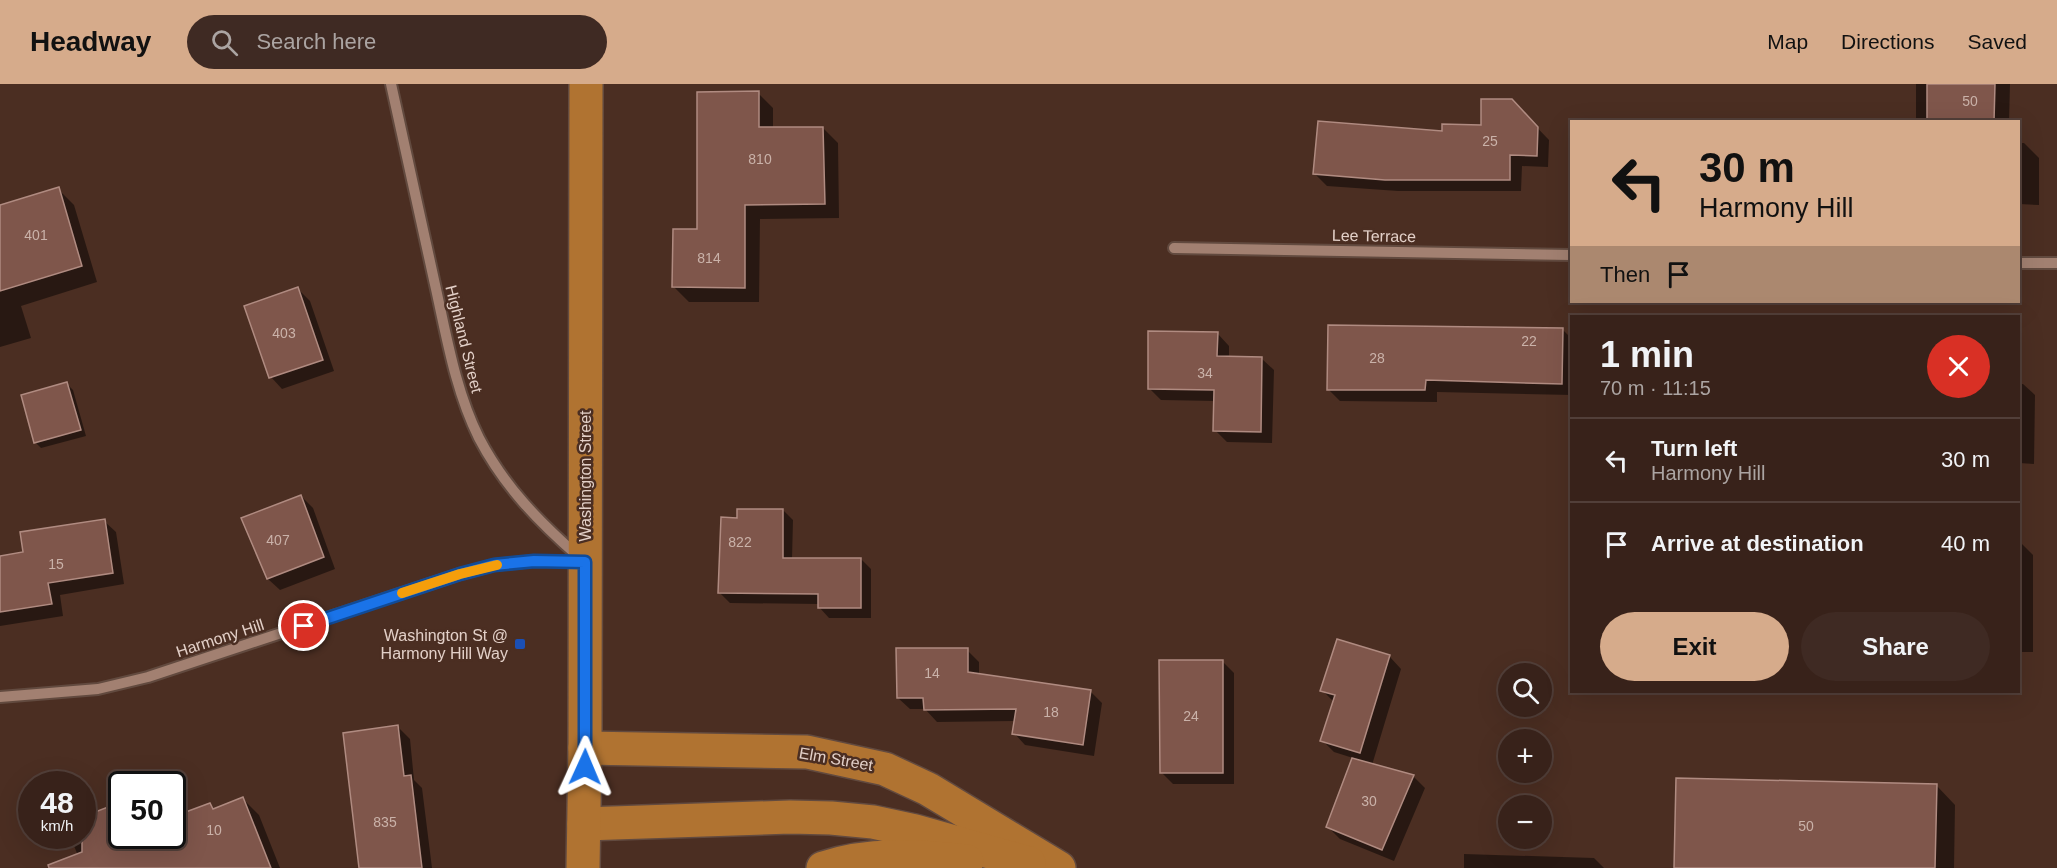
<!DOCTYPE html>
<meta charset="utf-8">
<style>
:root{--surface:#38221a;--page:#3f2a23;--text:#f1f3f6;--muted:#aba4a2;--line:#523f39;--accent:#d6ab8b}
body{margin:0;font-family:Helvetica,sans-serif;background:var(--page);color:var(--text);height:100vh;display:flex;flex-direction:column;font-size:22px;white-space:nowrap}
*{box-sizing:border-box;margin:0}
p{font-size:20px;color:var(--muted)}
.icon{flex:none;width:33px;height:33px;fill:none;stroke:currentColor;stroke-width:2;stroke-linecap:round;stroke-linejoin:round}
.map{position:relative;flex:1;overflow:hidden}
.panel{position:absolute;left:1570px;top:231px;width:450px;height:378px;display:flex;flex-direction:column;background:var(--surface);border-radius:0px;box-shadow:0 6px 24px #0002,0 0 0 2px var(--line)}
.panel>*{flex:none}
.hud{position:absolute;left:1570px;top:36px;width:450px;height:183px;border-radius:0px;box-shadow:0 6px 24px #0002,0 0 0 2px var(--line);background:#d6ab8b;color:#111;overflow:hidden}
.fabs{position:absolute;left:1498px;top:579px;display:grid;gap:12px}
.fabs a{display:grid;place-items:center;width:54px;height:54px;border-radius:50%;background:var(--surface);box-shadow:0 6px 24px #0002,0 0 0 2px var(--line);font-size:30px}
.speed{position:absolute;left:18px;top:687px;display:flex;gap:12px;font-size:30px;font-weight:700;text-align:center}
.speed>*{display:grid;place-content:center;width:78px;height:78px;border-radius:50%;background:var(--surface);box-shadow:0 6px 24px #0002,0 0 0 2px var(--line);line-height:1}
.speed small{font-size:15px;font-weight:400}
.speed .limit{border:3px solid #111;border-radius:9px;background:#fff;color:#111}
.pin{position:absolute;display:grid;place-items:center;width:51px;height:51px;color:#fff;margin:-26px;border:3px solid #fff;border-radius:50%;box-shadow:0 2px 6px #0007}
.me{position:absolute;width:66px;margin:-33px;rotate:1deg;stroke-linejoin:round;filter:drop-shadow(0 0 4px #0008)}
.turn{display:flex;align-items:center;gap:21px;height:126px;padding:0 30px;font-size:27px}
.turn .icon{width:78px;height:78px;stroke-width:2.5}
.turn b{display:block;font-size:42px;line-height:51px}
.then{display:flex;align-items:center;height:57px;padding:0 30px;background:#0003;gap:12px;font-size:22px}
.round{display:grid;place-items:center;flex:none;width:63px;height:63px;border-radius:32px;background:var(--page)}
.summary{display:flex;align-items:center;justify-content:space-between;height:102px;padding:0 30px}
h1{font-size:36px;font-weight:800;line-height:45px}
.button{display:flex;gap:12px;margin-top:auto;padding:12px 30px}
.button a{flex:1;height:69px;border-radius:36px;background:var(--accent);color:#111;font-size:24px;font-weight:800;line-height:69px;text-align:center}
.button a+a{background:var(--page);color:var(--text)}
ul{padding:0;list-style:none}
li{display:flex;align-items:center;gap:18px;height:84px;padding:0 30px;border-top:2px solid var(--line)}
li div{flex:1}
li b{display:block;font-size:22px}
li em{font-style:normal}
header{display:flex;align-items:center;gap:36px;box-sizing:border-box;height:84px;padding:0 30px;background:var(--accent);color:#111}
header strong{font-size:28px}
nav{display:flex;gap:33px;margin-inline-start:auto;font-size:21px}
.search{width:420px;height:54px;background:var(--page);display:flex;align-items:center;gap:15px;box-sizing:border-box;padding:0 21px;border-radius:33px;color:var(--muted);font-size:22px}
.map>svg:first-child{display:block}
.shadow{fill:#0007}
.building{fill:#7f564b;stroke:#b08b81;stroke-width:1.5}
.lines{fill:none;stroke-linecap:round;stroke-linejoin:round}
.minor-casing{stroke:#624a3f;stroke-width:14}
.major-casing{stroke:#624a3f;stroke-width:36}
.minor{stroke:#a28071;stroke-width:10}
.major{stroke:#b07331;stroke-width:33}
.route-casing{stroke:#114b97;stroke-width:15}
.route{stroke:#1a73e8;stroke-width:10}
.slow{stroke:#f59e0b;stroke-width:10}
.transit-dot{fill:#1a4fb4;stroke:#4b2e22;stroke-width:2}
.labels{text-anchor:middle;dominant-baseline:central;stroke-width:5;stroke-linejoin:round;paint-order:stroke}
.number-label{font-size:14px;fill:#cab2a9}
.street-label{font-size:16px;fill:#e3d0c8;stroke:#4b2e22}
.poi-label{font-size:16px;fill:#e3d0c8;stroke:#4b2e22;text-anchor:end}
</style>
<header>
<strong>Headway</strong>
<div class="search"><svg class="icon" aria-label="search" viewBox="0 0 24 24"><circle cx="10" cy="10" r="6"/><path d="M15 15l6 6"/></svg>Search here</div>
<nav><a>Map</a><a>Directions</a><a>Saved</a></nav>
</header>
<div class="map">
<svg width="2057" height="784" viewBox="0 0 2057 784">
<rect width="100%" height="100%" fill="#4b2e22"/>
<g class="shadow">
<path d="M1916,0H2010L2009,38H1916Z"/>
<path d="M758,9L773,24V44H823L838,59L839,134L760,135L759,218H689L674,203Z"/>
<path d="M1523,29L1549,56L1548,83L1522,82L1521,107H1398L1327,102L1315,90L1444,49L1483,42Z"/>
<path d="M2019,59H2024L2039,74V121L2019,120Z"/>
<path d="M58,105L74,121L97,198L21,222L31,254L0,263V122Z"/>
<path d="M298,205L310,217L334,287L282,305L271,293Z"/>
<path d="M1562,245L1572,255V311L1437,308V318L1340,317L1328,305Z"/>
<path d="M1218,250L1229,262V274L1262,275L1274,286L1272,359L1227,358L1215,346V317L1161,316L1149,304Z"/>
<path d="M67,300L73,306L86,352L41,364L35,358Z"/>
<path d="M2019,300H2023L2035,311L2034,380L2019,379Z"/>
<path d="M301,412L313,424L335,485L280,506L268,495Z"/>
<path d="M783,426L793,436L792,475H861L871,485V534H829L819,523V520L730,519L720,509L739,435Z"/>
<path d="M104,437L116,448L124,500L60,511L63,532L0,542V473L25,469Z"/>
<path d="M2019,459H2021L2033,471V568H2019Z"/>
<path d="M1338,557L1390,573L1401,585L1372,681L1413,692L1425,704L1394,777L1340,755L1328,743L1353,674L1334,668L1322,656L1334,618L1322,606Z"/>
<path d="M967,566L979,578V591L1090,607L1102,619L1094,672L1025,661L1014,649L1015,637L937,638L925,625H910L898,614Z"/>
<path d="M1222,577L1234,589V700H1173L1161,688Z"/>
<path d="M398,643L410,655L414,696L422,704L432,784H360Z"/>
<path d="M1936,701L1955,721L1954,784H1676Z"/>
<path d="M243,715L259,731L280,784H83L70,752H82L121,720L122,752H172L210,720L215,726Z"/>
<path d="M1464,770L1594,774L1604,784H1464Z"/>
</g>
<g class="building">
<path d="M1927,0H1995L1994,38H1927Z"/>
<path d="M759,7V43H823L825,120L745,121V204L672,203L673,145H697V8Z"/>
<path d="M1481,15H1512L1538,43L1537,72L1510,71V96H1385L1313,90L1318,37L1442,47V40L1481,41Z"/>
<path d="M59,103L82,182L0,207V121Z"/>
<path d="M298,203L323,276L269,294L244,222Z"/>
<path d="M1328,241L1563,244L1562,300L1426,296L1425,306H1327Z"/>
<path d="M1148,247L1218,248L1217,272L1262,273L1261,348L1213,347L1214,306L1148,305Z"/>
<path d="M67,298L81,346L34,359L21,311Z"/>
<path d="M301,411L324,473L267,495L241,434Z"/>
<path d="M737,425H783V474H861V524H818V510L718,509L721,433L737,434Z"/>
<path d="M105,435L113,489L48,499L52,520L0,528V472L23,468L20,448Z"/>
<path d="M1337,555L1390,571L1360,669L1320,657L1335,611L1320,607Z"/>
<path d="M896,564H968V588L1091,606L1083,661L1012,650L1016,625L924,626L923,614H897Z"/>
<path d="M1159,576H1223V689H1160Z"/>
<path d="M398,641L404,692L411,691L422,784H359L343,649Z"/>
<path d="M1352,674L1414,691L1382,766L1326,743Z"/>
<path d="M1676,694L1937,700L1935,784H1674Z"/>
<path d="M243,713L271,784H49L48,781L82,768V733L121,718L122,752H172V733L210,719L213,725Z"/>
</g>
<g class="lines">
<defs>
<g id="minor">
<path d="M391,0C406,68 421,137 436,205C447,255 456,308 479,354C504,402 538,437 578,472"/>
<path d="M1174,164L1572,171"/>
<path d="M2019,179H2057"/>
<path d="M0,613L98,605L148,593L460,490L494,481L534,477L583,478"/>
</g>
<g id="major">
<path d="M585,664L807,668L885,685L928,705L1059,784"/>
<path d="M584,740L790,733L831,734L873,738L915,747L1029,779"/>
<path d="M583,784L585,664L586,0"/>
<path d="M823,784C870,768 918,772 967,777"/>
</g>
</defs>
<use href="#minor" class="minor-casing"/>
<use href="#major" class="major-casing"/>
<use href="#minor" class="minor"/>
<use href="#major" class="major"/>
</g>
<g class="lines">
<defs>
<path id="route" d="M304,542L460,490L494,481L534,477L585,478V683"/>
</defs>
<use href="#route" class="route-casing"/>
<use href="#route" class="route"/>
<path class="slow" d="M402,509L460,490L497,481"/>
</g>
<rect class="transit-dot" x="514" y="554" width="12" height="12" rx="3"/>
<g class="labels">
<g class="number-label">
<text x="1970" y="17">50</text>
<text x="1490" y="57">25</text>
<text x="760" y="75">810</text>
<text x="36" y="151">401</text>
<text x="709" y="174">814</text>
<text x="284" y="249">403</text>
<text x="1529" y="257">22</text>
<text x="1377" y="274">28</text>
<text x="1205" y="289">34</text>
<text x="278" y="456">407</text>
<text x="740" y="458">822</text>
<text x="56" y="480">15</text>
<text x="932" y="589">14</text>
<text x="1051" y="628">18</text>
<text x="1191" y="632">24</text>
<text x="1369" y="717">30</text>
<text x="385" y="738">835</text>
<text x="1806" y="742">50</text>
<text x="214" y="746">10</text>
</g>
<g class="street-label">
<text transform="translate(1374 152) rotate(1)">Lee Terrace</text>
<text transform="translate(464 255) rotate(76)">Highland Street</text>
<text transform="translate(585 392) rotate(-90)">Washington Street</text>
<text transform="translate(220 554) rotate(-18)">Harmony Hill</text>
<text transform="translate(836 675) rotate(10)">Elm Street</text>
</g>
<g class="poi-label">
<text x="508" y="551">Washington St @<tspan x="508" dy="18">Harmony Hill Way</tspan></text>
</g>
</g>
</svg>
<div class="fabs">
<a><svg class="icon" aria-label="search" viewBox="0 0 24 24"><circle cx="10" cy="10" r="6"/><path d="M15 15l6 6"/></svg></a>
<a>+</a>
<a>−</a>
</div>
<div class="speed"><div>48<small>km/h</small></div><div class="limit">50</div></div>
<div class="pin" style="left:304px;top:542px;background:#d93025"><svg class="icon" aria-label="arrive" viewBox="0 0 24 24"><path d="M6 21V4h12l-3 4 3 4H6"/></svg></div>
<svg class="me" style="left:585px;top:683px" viewBox="-20 -20 40 40"><path d="M0-17L14 15 0 8-14 15z" fill="#1a73e8" stroke="#fff" stroke-width="4"/></svg>
<div class="hud">
<div class="turn"><svg class="icon" aria-label="left" viewBox="0 0 24 24"><path d="M17 20v-9H6M10 6l-5 5 5 5"/></svg><div><b>30 m</b>Harmony Hill</div></div>
<div class="then">Then<svg class="icon" aria-label="arrive" viewBox="0 0 24 24"><path d="M6 21V4h12l-3 4 3 4H6"/></svg></div>
</div>
<section class="panel">
<div class="summary"><div><h1>1 min</h1><p>70 m · 11:15</p></div><a class="round" style="background:#d93025;color:#fff"><svg class="icon" aria-label="close" viewBox="0 0 24 24"><path d="M6 6l12 12M18 6L6 18"/></svg></a></div>
<ul>
<li><svg class="icon" aria-label="left" viewBox="0 0 24 24"><path d="M17 20v-9H6M10 6l-5 5 5 5"/></svg><div><b>Turn left</b><p>Harmony Hill</p></div><em>30 m</em></li>
<li><svg class="icon" aria-label="arrive" viewBox="0 0 24 24"><path d="M6 21V4h12l-3 4 3 4H6"/></svg><div><b>Arrive at destination</b></div><em>40 m</em></li>
</ul>
<div class="button"><a>Exit</a><a>Share</a></div>
</section>
</div>
